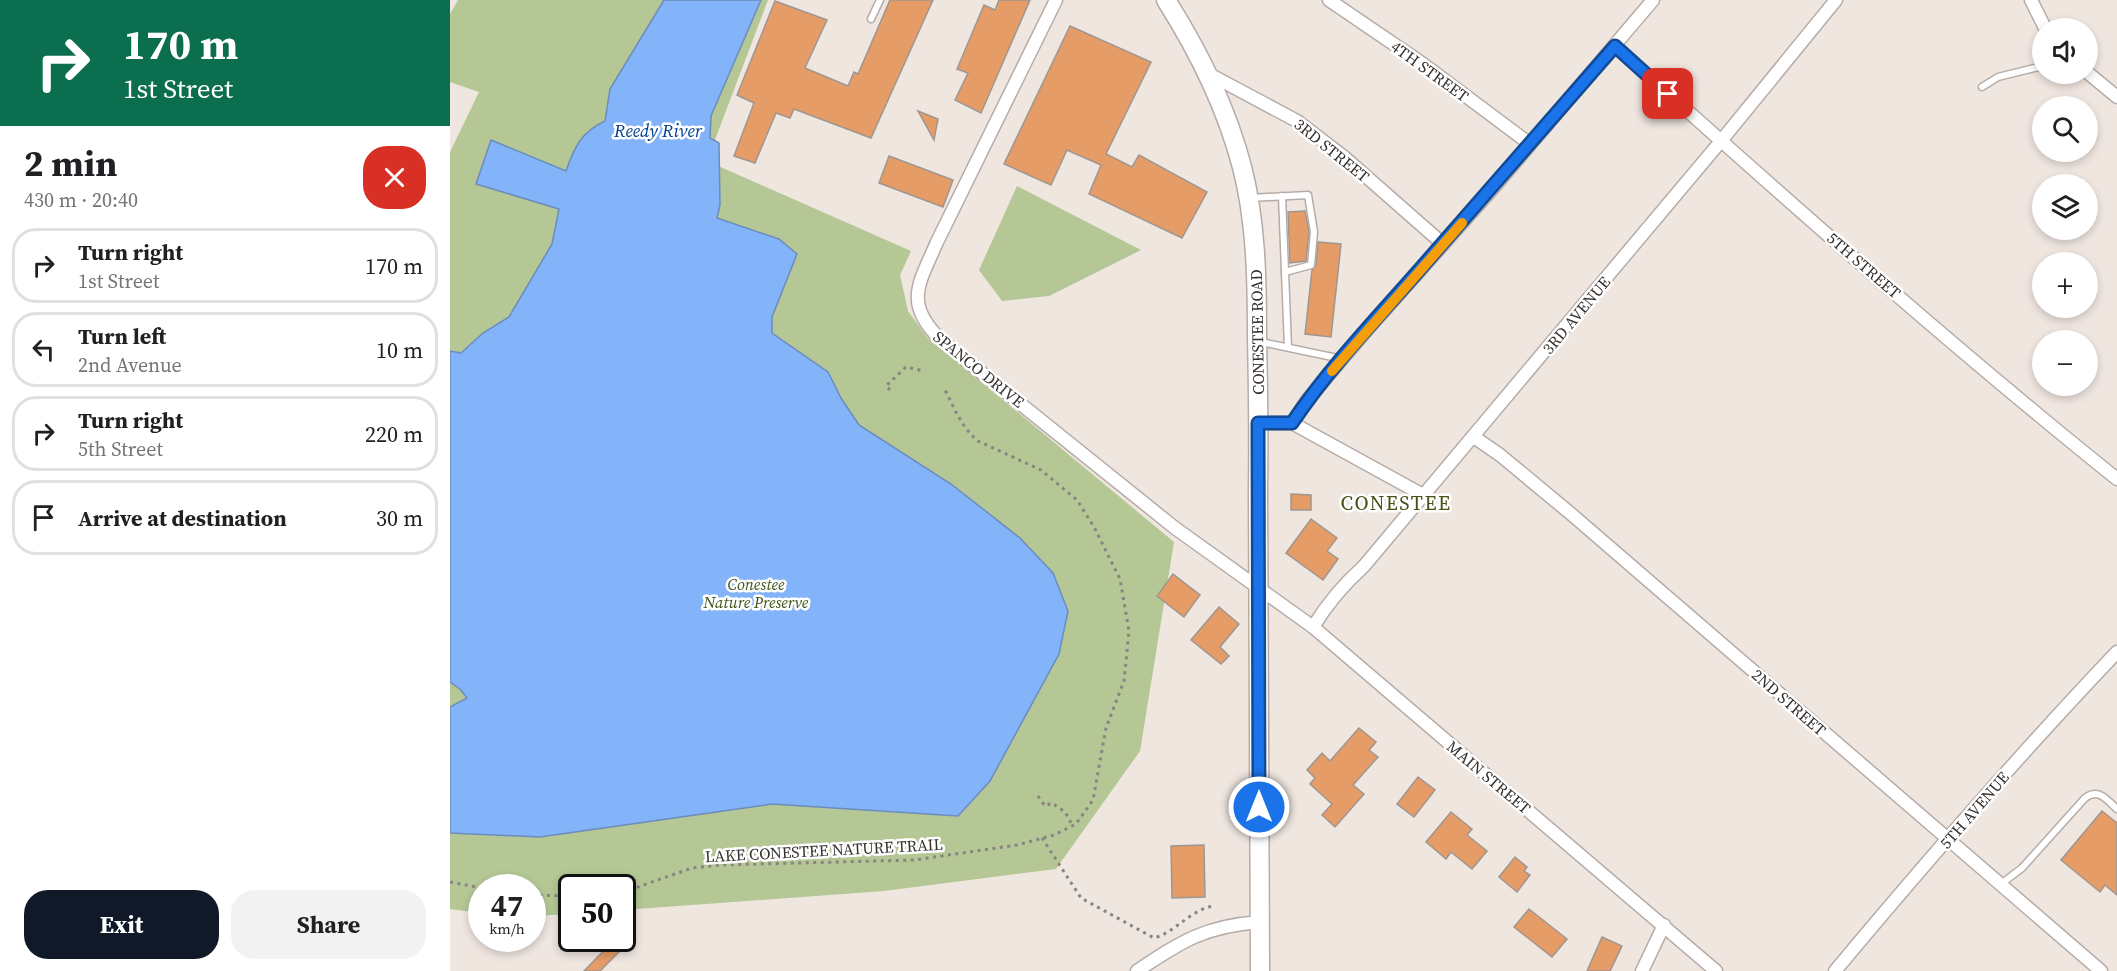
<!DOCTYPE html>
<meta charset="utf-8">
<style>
:root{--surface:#fff;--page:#f2f2f2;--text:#202124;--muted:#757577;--line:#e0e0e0;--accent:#111827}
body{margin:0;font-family:"Source Serif 4",serif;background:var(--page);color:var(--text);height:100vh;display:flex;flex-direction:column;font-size:22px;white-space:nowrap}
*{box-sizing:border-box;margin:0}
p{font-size:20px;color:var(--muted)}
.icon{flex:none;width:33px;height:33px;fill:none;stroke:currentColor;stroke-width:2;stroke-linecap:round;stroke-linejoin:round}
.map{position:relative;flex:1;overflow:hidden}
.side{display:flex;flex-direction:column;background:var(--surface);width:450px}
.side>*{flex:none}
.top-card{background:#0b6e4f;color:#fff;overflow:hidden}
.controls{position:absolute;left:1582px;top:18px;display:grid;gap:12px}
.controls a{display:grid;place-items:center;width:66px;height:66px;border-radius:50%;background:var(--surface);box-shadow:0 3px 9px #0003;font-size:30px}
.speed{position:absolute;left:18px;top:874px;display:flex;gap:12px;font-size:30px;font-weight:700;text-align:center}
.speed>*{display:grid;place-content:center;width:78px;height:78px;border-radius:50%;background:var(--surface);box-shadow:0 3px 9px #0003;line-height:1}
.speed small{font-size:15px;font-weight:400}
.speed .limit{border:3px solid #111;border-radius:9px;background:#fff;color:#111}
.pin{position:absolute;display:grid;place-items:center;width:51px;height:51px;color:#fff;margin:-26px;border-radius:12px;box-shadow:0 3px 9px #0006}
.me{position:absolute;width:66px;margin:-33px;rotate:0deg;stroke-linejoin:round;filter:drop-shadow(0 0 4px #0008)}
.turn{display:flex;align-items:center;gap:21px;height:126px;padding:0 24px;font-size:27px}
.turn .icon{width:78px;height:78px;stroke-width:2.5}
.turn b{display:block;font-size:42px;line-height:51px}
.round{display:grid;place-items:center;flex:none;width:63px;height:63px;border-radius:24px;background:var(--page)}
.head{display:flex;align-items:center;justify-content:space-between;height:102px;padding:0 24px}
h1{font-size:36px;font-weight:700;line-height:45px}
.button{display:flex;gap:12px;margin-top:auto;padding:12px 24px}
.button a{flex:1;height:69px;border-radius:24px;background:var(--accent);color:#fff;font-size:24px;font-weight:700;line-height:69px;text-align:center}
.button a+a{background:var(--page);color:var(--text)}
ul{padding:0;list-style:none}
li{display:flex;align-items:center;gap:18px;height:75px;margin:0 12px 9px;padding:0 12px;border:3px solid var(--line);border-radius:24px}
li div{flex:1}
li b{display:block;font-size:22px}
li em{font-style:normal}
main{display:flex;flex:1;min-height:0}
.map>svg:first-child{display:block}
.green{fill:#b4c795}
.water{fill:#83b3f8;stroke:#6c8cbc;stroke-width:1.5}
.building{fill:#e69c66;stroke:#9f9690;stroke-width:1.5}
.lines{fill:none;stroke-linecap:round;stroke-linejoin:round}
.service-casing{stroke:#b6aca7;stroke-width:9}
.minor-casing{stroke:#b6aca7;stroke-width:15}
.secondary-casing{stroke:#b6aca7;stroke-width:21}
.path{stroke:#8b8380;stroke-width:3;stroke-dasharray:3 4.5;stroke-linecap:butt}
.service{stroke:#fff;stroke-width:6}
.minor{stroke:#fff;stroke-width:12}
.secondary{stroke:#fff;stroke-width:18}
.route-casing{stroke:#114b97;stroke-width:15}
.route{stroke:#1a73e8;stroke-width:10}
.slow{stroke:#f59e0b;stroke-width:10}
.labels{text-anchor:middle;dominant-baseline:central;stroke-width:5;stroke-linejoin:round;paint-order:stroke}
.street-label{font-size:16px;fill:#373230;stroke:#fff}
.park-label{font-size:16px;font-style:italic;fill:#415319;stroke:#fff}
.water-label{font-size:18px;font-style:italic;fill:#00408e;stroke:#fff}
.quarter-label{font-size:20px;letter-spacing:1.5px;fill:#475118;stroke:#fff}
</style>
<main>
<section class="side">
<div class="top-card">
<div class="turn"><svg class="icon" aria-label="right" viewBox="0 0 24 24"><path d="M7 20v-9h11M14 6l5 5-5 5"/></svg><div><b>170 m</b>1st Street</div></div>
</div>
<div class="head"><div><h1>2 min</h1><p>430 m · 20:40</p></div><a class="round" style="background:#d93025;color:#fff"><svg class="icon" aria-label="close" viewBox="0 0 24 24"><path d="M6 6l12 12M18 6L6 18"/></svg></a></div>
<ul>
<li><svg class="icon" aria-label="right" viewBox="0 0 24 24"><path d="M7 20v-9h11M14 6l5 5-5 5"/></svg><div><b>Turn right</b><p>1st Street</p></div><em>170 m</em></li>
<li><svg class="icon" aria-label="left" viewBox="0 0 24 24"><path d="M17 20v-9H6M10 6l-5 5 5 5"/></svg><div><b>Turn left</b><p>2nd Avenue</p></div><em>10 m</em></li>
<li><svg class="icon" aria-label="right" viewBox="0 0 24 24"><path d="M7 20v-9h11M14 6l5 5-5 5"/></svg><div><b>Turn right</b><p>5th Street</p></div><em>220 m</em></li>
<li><svg class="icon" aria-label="arrive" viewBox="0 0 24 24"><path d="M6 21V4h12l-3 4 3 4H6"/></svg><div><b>Arrive at destination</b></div><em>30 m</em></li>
</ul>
<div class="button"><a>Exit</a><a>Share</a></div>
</section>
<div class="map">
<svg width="1667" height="971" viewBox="0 0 1667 971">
<rect width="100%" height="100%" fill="#f0e6e0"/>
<g class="green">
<path d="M8,0H318L257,161L461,251L450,275L458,311L477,337L724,542L690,751L606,869L434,891L173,910L172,888H122L121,914L83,916L82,888H32L31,913L0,909V152L29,92L0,82V14Z"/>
<path d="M567,186L691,250L599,296L552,301L529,270Z"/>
</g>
<path class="water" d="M214,0H311L261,116L260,138L269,143L270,205L267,218L329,239L347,254L322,317V333L378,372L391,398L409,425L501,484L570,538L603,573L618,611L609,654L540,781L508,816L322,804L90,837L0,833V707L17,698L10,689L0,682V351L11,353L33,333L59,317L102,244L109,209L26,184L41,140L116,171C124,148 131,132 155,121L160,89Z"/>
<g class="building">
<path d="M440,0H483L421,138L344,109L340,118L326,113L305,163L284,156L304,103L287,95L325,1L377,20L355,68L398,86L404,72L408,74Z"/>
<path d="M549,0H580L531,113L505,100L518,73L507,69L534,5L545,10Z"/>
<path d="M620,26L701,62L656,154L682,167L689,155L757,192L732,238L639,194L651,165L617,150L601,185L554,164Z"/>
<path d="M468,111L488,119L484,140Z"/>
<path d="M439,156L503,180L493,207L429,183Z"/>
<path d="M855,211L859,232L856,261L840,263L838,212Z"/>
<path d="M868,242L891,244L881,337L855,334L862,270L866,265Z"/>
<path d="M841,494L861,495V510H841Z"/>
<path d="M861,519L887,538L877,551L888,559L873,580L836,553Z"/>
<path d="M723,574L750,595L734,617L707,596Z"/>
<path d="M769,607L789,624L770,647L779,656L771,664L741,640Z"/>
<path d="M909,728L926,742L919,750L928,757L903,785L914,794L885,827L872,815L882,804L860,784L865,778L857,770L872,753L880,761Z"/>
<path d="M968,777L985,790L964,817L947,804Z"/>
<path d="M1652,811L1667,823V895L1655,885L1650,892L1611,860Z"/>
<path d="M1001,812L1022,829L1017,835L1037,851L1022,869L1001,852L996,859L976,842Z"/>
<path d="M754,845L755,897L722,898L721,846Z"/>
<path d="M1065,857L1077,867L1074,871L1080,875L1067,892L1049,877Z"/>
<path d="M1079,909L1117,939L1102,957L1064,927Z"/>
<path d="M1152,937L1172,946L1160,971H1137Z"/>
<path d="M165,939H182L150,971H134Z"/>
</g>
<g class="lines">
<defs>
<g id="service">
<path d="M421,19L430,0"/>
<path d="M1532,87L1548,77L1593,66"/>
<path d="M832,196L838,347"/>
<path d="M800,198L858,195L864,232L861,265L835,272"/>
<path d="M811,342L892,359"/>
<path d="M1551,884L1572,868L1635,798C1649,788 1656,799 1667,809"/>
</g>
<g id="minor">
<path d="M606,0L487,242C469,284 453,303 491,340L725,528L863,627L1266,971"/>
<path d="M879,0L973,64L1080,144"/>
<path d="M1581,0L1595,28"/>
<path d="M1165,46C1329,193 1495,341 1667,479"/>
<path d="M1638,73L1667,97"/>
<path d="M759,74L847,121L894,157L993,244"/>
<path d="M809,423H842L973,495"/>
<path d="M842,423L858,399L917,330L1044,187L1203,0"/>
<path d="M1024,437L1050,455L1120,513L1651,971"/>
<path d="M863,627C877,604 894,584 914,566L1271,141L1386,0"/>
<path d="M687,971C732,941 755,926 810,922"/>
<path d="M1192,971L1214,925"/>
<path d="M1385,971C1476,862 1569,755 1667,652"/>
</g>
<path id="secondary" d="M716,0C749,52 776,106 792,167C806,221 807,278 807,335C808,386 809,437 808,489C808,649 809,810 810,971"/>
</defs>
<use href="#service" class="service-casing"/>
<use href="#minor" class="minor-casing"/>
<use href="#secondary" class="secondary-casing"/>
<g class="path">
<path d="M440,390L436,386L456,367L474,371"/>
<path d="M588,796L595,806L602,803L615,812L623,826"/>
<path d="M592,838L631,898L704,938C726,932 741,909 764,906"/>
<path d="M0,882L32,888"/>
<path d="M172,890L185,888L242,868L270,865L464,860L567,845L604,835L626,824L643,800L656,728L674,681L679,631L670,579L644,527L627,500L591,470L528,441C511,427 504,407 494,388"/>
<path d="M82,895L122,896"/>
</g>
<use href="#service" class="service"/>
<use href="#minor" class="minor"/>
<use href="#secondary" class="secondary"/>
</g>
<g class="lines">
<defs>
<path id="route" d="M809,807L808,423H842C879,368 926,319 970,269C1035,195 1100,121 1165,46L1218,94"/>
</defs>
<use href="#route" class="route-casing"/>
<use href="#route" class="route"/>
<path class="slow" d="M882,371L1012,223"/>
</g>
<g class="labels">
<g class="street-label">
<text transform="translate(980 71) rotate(36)">4TH STREET</text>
<text transform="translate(882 150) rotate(39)">3RD STREET</text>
<text transform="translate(1414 265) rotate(41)">5TH STREET</text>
<text transform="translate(1126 315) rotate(-50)">3RD AVENUE</text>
<text transform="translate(807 332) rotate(-91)">CONESTEE ROAD</text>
<text transform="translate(529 369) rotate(39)">SPANCO DRIVE</text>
<text transform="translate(1339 702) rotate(41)">2ND STREET</text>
<text transform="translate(1039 777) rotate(40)">MAIN STREET</text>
<text transform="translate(1524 810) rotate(-49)">5TH AVENUE</text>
<text transform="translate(374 850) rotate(-3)">LAKE CONESTEE NATURE TRAIL</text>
</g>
<g class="park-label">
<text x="306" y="584">Conestee<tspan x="306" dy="18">Nature Preserve</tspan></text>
</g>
<g class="water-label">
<text x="208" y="130">Reedy River</text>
</g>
<g class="quarter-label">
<text x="946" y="503">CONESTEE</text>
</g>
</g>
</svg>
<div class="controls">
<a><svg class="icon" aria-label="sound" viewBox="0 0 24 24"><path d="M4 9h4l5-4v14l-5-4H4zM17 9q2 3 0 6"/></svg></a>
<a><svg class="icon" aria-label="search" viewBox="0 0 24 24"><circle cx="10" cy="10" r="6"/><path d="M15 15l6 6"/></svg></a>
<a><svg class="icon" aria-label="layers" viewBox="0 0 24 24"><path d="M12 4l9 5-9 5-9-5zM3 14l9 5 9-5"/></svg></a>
<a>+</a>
<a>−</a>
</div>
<div class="speed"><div>47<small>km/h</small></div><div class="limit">50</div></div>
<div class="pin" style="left:1218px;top:94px;background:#d93025"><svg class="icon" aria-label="arrive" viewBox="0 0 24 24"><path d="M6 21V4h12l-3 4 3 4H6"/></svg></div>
<svg class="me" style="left:809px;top:807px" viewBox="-20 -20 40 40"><circle r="17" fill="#1a73e8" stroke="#fff" stroke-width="3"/><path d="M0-11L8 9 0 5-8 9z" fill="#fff"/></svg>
</div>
</main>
